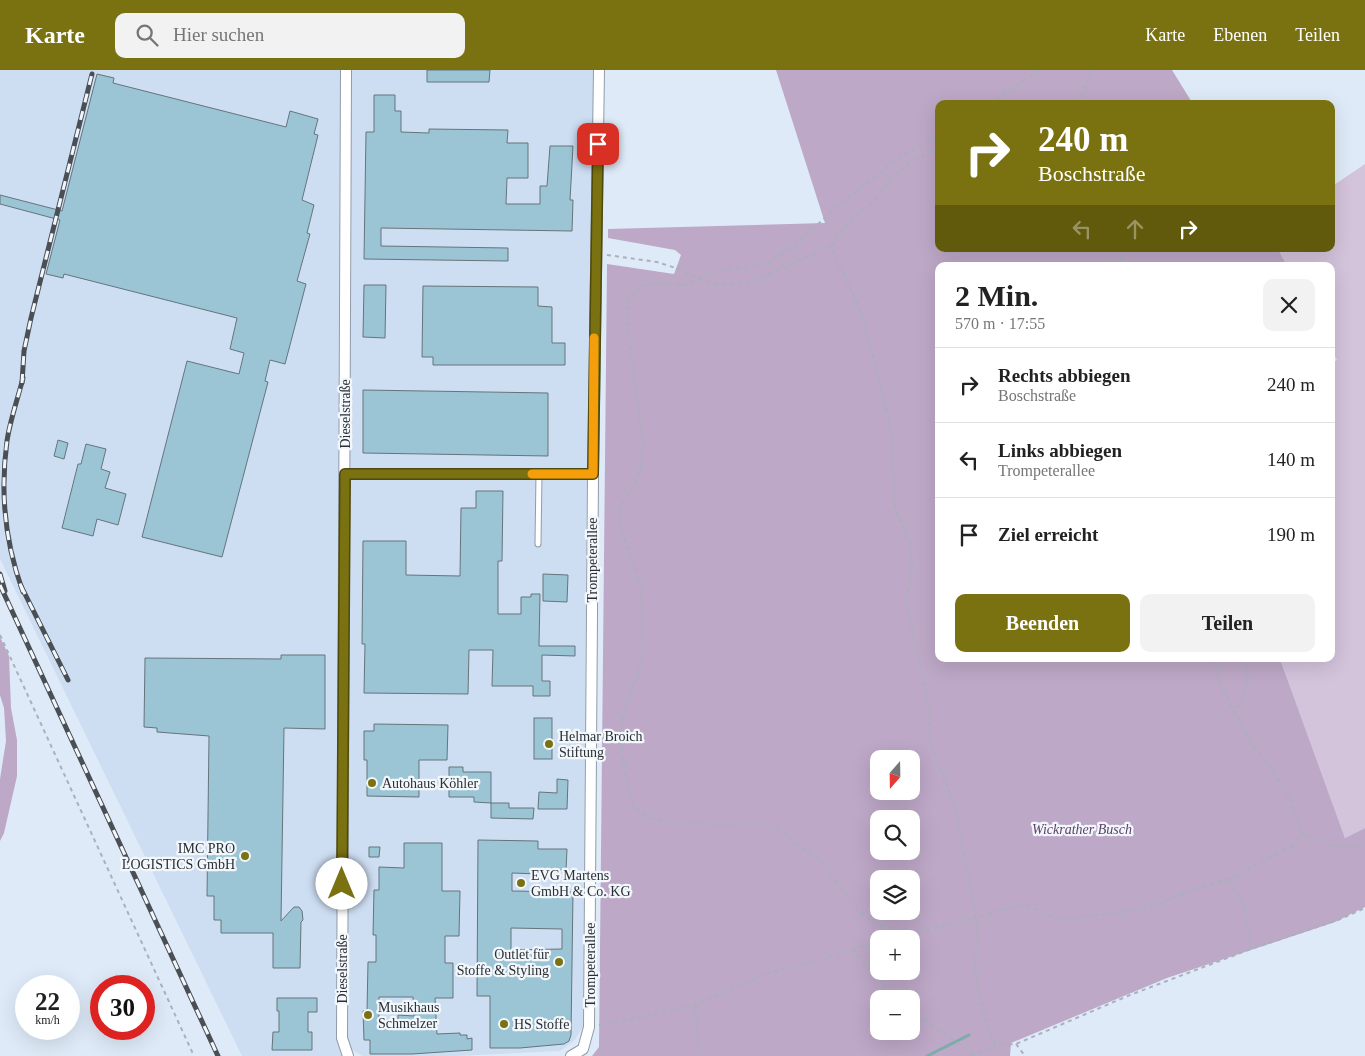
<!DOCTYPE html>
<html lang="de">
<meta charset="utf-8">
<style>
:root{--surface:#fff;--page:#f2f2f2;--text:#222;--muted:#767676;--line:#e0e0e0;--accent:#7a7111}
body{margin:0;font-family:"Times New Roman",serif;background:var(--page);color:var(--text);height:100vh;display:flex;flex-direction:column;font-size:19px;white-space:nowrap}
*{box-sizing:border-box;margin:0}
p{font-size:16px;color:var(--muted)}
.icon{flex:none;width:28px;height:28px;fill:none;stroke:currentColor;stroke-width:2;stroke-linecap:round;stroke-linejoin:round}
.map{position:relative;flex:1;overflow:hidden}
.details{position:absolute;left:935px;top:192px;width:400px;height:400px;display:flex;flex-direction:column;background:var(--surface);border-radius:10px;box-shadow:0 5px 20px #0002}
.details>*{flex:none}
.guide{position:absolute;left:935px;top:30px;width:400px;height:152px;border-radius:10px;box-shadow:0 5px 20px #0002;background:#7a7111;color:#fff;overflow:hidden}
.needle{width:32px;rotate:200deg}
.fabs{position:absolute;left:870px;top:680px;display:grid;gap:10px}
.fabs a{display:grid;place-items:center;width:50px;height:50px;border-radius:10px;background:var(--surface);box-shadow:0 5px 20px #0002;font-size:25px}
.speed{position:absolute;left:15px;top:905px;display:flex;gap:10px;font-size:25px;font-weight:700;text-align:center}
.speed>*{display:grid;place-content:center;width:65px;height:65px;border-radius:50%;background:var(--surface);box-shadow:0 5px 20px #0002;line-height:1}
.speed small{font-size:12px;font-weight:400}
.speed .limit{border:8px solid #d22;background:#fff;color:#111}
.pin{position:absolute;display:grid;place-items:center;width:42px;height:42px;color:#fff;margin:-21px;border-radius:10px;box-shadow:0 2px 8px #0006}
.me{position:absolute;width:55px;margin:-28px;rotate:0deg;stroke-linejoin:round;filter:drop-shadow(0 0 4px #0008)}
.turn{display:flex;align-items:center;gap:18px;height:105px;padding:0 20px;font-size:22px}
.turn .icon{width:65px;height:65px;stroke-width:2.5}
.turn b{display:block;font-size:35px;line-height:42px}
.lanes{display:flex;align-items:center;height:48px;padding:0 20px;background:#0003;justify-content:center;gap:25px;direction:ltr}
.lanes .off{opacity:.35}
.round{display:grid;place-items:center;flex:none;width:52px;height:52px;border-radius:10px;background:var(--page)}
.summary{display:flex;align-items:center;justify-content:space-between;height:85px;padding:0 20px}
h1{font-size:30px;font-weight:700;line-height:38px}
.primary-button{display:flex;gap:10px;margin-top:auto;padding:10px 20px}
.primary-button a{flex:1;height:58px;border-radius:10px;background:var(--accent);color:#fff;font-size:20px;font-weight:700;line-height:58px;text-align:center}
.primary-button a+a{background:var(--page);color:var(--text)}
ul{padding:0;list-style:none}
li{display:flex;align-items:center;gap:15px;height:75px;padding:0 20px;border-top:1px solid var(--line)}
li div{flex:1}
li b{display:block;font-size:19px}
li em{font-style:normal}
header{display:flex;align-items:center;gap:30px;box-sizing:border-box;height:70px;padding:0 25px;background:var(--accent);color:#fff}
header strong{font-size:24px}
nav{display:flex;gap:28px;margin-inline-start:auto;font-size:18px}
.search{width:350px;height:45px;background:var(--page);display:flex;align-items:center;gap:12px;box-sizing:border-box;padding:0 18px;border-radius:10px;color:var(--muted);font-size:19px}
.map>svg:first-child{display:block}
.built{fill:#cedef2}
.green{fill:#d3c3db}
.forest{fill:#bda8c7;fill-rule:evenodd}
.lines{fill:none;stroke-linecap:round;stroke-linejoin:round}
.stream{stroke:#7dacab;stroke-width:3}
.building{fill:#9bc4d5;stroke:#64757b;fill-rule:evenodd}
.lane-casing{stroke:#919ba8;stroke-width:7}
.street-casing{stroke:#919ba8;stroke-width:12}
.path{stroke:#a8b1bc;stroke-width:2;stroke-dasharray:4 4;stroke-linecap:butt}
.lane{stroke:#fff;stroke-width:5}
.street{stroke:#fff;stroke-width:10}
.rail-casing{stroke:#4a4f56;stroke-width:5}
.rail{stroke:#f2f7fc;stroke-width:3;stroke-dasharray:9;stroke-linecap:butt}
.route-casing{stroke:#4f490b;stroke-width:12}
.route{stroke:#7a7111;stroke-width:9}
.slow{stroke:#f59e0b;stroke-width:9}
.poi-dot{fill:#7a7111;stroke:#f2f7fc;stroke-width:2}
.labels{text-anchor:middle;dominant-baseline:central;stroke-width:4.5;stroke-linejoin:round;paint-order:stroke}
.street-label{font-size:14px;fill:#2b2f34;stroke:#f2f7fc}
.poi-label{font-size:14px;fill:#2b2f34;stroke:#f2f7fc;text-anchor:start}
.park-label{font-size:14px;font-style:italic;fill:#60416d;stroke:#f2f7fc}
</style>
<header>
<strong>Karte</strong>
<div class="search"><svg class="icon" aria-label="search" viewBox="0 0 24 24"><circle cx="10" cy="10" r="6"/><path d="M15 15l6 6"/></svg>Hier suchen</div>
<nav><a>Karte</a><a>Ebenen</a><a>Teilen</a></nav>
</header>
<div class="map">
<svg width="1365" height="986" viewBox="0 0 1365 986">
<rect width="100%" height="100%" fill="#dfeaf8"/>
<path class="built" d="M0,0H594L587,404L583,957L574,971L560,981L457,986H363L352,980L349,986H242L0,489Z"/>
<path class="green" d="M1365,94V758L1345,768L1280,589H1331V294L1337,290L1331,280V196H1287L1278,179H1331V117Z"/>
<g class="forest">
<path d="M776,0H1172L1193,34H939V179H1278L1287,196H939V589H1280L1345,768L1365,758V837L1335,852L1167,908L1011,973L1010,986H592L599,977L607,194L674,204L681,185L675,180L608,168V159L825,153ZM879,689H911V721H879ZM879,749H911V781H879ZM879,809H911V841H879ZM879,869H911V901H879ZM879,929H911V961H879Z"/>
<path d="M0,567L9,586L11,638L17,670V706L4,763L0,771V709L6,671L4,638L0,625Z"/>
</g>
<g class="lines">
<path class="stream" d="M927,986L969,965"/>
</g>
<g class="building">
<path d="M427,0H490L489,12H427Z"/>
<path d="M97,4L114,8L113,13L286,57L290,41L318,49L314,64L318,65L302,130L314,135L307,163L310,164L297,211L306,214L285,294L270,290L265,311L268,312L222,487L142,467L187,291L239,304L244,283L230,279L237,248L64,204L63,208L46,204L60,150L0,134V125L62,141Z"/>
<path d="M374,25H395V41H401V62L429,63V59L508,60L507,73H528V108H507L506,134H540V116H547L550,76H573L570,130H573L572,161L381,158V176L508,178V191L364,189L366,62H374Z"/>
<path d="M364,215H386L385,268L363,267Z"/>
<path d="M423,216L538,217V236L552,237V273H565V295H433V287H422Z"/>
<path d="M363,320L548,323V386L363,383Z"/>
<path d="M58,370L68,373L64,389L54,386Z"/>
<path d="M86,374L106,379L101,399L110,402L105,418L126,424L118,455L97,449L93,466L62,458L78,394H81Z"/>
<path d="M476,421H503L502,491H498V544H521V527H531V524H540L539,576H575V586L542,585V611H550V626H533V616H492L493,580H469L468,624L364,623L365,574H362L363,471H406V505L460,506L461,438H476Z"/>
<path d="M543,504L568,505L567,532L543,531Z"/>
<path d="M281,585H325V659L284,658L281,851L294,837H299L302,841L303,850L301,852L300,898H273V863H221V850H214V826H207L209,666L157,662V658L144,657L145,588L281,589Z"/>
<rect x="534" y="648" width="18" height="41"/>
<path d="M374,654L448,655L447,690H419V727L367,726V690H364V661H374Z"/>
<path d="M449,697H463V702H491V733L474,732V727H449Z"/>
<path d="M557,709L568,710L567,739H538L539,722L557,723Z"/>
<path d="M491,733H509V738H534L533,749L491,748Z"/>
<path d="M478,770L538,771V779H567L566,800L538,799V804L512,803V821L573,822L571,965L569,971L564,974L520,978H490V926H477ZM511,858L562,859V879L511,880Z"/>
<path d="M404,773H442V821H460L459,866H445V893H453V928H435L437,964L460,963V965H467V969L472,968V980L412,984H370V970H364L363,941H367L368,892H376V865H373L374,820H379V797L404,798ZM379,927H413L414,946L398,945V950L379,949Z"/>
<path d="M369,777H380L379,787H369Z"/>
<path d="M277,928H317V942H308V962H312V980H272L273,962H279V941H277Z"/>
</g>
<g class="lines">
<defs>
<path id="lane" d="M538,474L539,404"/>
<g id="street">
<path d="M346,0L342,968L348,986"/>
<path d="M345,404H593"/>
<path d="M571,986L583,979L589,957L593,404L599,0"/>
</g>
</defs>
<use href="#lane" class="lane-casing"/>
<use href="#street" class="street-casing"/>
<g class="path">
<path d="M990,34L1039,0"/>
<path d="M1079,34L1091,0"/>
<path d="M939,78L910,92L892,107L877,128L854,147L836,167L832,176L834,186L844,203L860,241L874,290L891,358L895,439L910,474L912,496L906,533L928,631L930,669L956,741L977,857L975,896L978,923L995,975"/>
<path d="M1115,179L1126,196"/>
<path d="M607,185L657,192L682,200L699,209L719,215L751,212L832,176"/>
<path d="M0,565L194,986"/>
<path d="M1213,589L1221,615L1235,643"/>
<path d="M1242,589C1256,603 1241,628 1235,643L1249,670L1270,697L1289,726L1302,764C1325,775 1340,780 1365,776"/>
<path d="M1229,809L1243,833L1251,879"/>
<path d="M907,863L875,854L863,844L818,789L780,761L766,754L714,755L689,752H665L649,748L633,737L630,728L622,684V659L624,639L637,608L643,584L642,542L640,514L620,456L619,441L624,430L636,413L641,397L643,371L627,253L628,229L640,216L657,213L687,215L712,202L767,194L792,178L840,134L898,88L939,65"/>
<path d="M887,869L975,848L1024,834L1060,850L1144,839L1195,819L1229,809L1292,776L1302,764"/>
<path d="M852,879L896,929"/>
<path d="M695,935L699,986"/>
<path d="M911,940L974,985"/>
<path d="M599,955L657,944L695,935L765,904L817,891L879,871"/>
<path d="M1016,974L1025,986"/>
<path d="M971,986L995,975L1016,974L1130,925L1251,879L1338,850L1365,838"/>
</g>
<use href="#lane" class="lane"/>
<use href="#street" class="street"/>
<defs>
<g id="rail">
<path d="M22,313L24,281L31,248L92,4"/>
<path d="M0,504L5,521"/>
<path d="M0,515L218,986"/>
<path d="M21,516L68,610"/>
<path d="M23,522C5,473 0,422 7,371C10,350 18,328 23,308"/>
</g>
</defs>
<use href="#rail" class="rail-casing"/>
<use href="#rail" class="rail"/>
</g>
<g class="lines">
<defs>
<path id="route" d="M342,814L345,404H593L598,74"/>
</defs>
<use href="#route" class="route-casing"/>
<use href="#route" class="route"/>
<path class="slow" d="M532,404H593L594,268"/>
</g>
<g class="poi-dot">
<circle cx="549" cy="674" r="5"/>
<circle cx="372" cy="713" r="5"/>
<circle cx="245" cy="786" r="5"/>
<circle cx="521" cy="813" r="5"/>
<circle cx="559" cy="892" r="5"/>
<circle cx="368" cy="945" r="5"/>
<circle cx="504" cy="954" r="5"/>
</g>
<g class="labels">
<g class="street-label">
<text transform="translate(345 344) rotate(-90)">Dieselstraße</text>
<text transform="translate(592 490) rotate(-90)">Trompeterallee</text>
<text transform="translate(590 895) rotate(-90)">Trompeterallee</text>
<text transform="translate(342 899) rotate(-90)">Dieselstraße</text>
</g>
<g class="poi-label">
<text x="559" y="666">Helmar Broich<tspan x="559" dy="16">Stiftung</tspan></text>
<text x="382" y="713">Autohaus Köhler</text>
<text x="235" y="778" text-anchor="end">IMC PRO<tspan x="235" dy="16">LOGISTICS GmbH</tspan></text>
<text x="531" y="805">EVG Martens<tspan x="531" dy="16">GmbH &amp; Co. KG</tspan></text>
<text x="549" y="884" text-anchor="end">Outlet für<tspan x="549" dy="16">Stoffe &amp; Styling</tspan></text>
<text x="378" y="937">Musikhaus<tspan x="378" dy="16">Schmelzer</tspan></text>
<text x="514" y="954">HS Stoffe</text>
</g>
<g class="park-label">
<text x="1082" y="759">Wickrather Busch</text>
</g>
</g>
</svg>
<div class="fabs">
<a><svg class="needle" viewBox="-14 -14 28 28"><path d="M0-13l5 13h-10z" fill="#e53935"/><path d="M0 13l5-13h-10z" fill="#767676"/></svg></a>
<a><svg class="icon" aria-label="search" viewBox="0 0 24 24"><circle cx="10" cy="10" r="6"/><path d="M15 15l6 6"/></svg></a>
<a><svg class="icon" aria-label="layers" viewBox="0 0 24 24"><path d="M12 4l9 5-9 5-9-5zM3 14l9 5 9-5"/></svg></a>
<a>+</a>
<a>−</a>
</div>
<div class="speed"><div>22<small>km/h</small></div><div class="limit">30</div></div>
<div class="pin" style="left:598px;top:74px;background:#d93025"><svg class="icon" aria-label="arrive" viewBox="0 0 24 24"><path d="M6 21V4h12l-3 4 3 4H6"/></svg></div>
<svg class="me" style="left:342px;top:814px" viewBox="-20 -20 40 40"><circle r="19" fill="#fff"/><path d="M0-13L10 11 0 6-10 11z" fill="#7a7111"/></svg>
<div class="guide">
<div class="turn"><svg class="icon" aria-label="right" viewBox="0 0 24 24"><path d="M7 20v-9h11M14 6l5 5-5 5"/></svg><div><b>240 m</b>Boschstraße</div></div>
<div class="lanes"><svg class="icon off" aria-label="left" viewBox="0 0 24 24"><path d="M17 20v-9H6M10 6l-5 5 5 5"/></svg><svg class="icon off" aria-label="ahead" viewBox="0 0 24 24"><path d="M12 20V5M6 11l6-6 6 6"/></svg><svg class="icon" aria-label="right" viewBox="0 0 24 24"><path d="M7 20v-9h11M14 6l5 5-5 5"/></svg></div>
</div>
<section class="details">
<div class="summary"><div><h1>2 Min.</h1><p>570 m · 17:55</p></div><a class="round"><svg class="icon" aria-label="close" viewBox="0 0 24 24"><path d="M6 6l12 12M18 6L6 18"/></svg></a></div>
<ul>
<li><svg class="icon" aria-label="right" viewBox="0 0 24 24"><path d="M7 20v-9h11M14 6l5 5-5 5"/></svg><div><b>Rechts abbiegen</b><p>Boschstraße</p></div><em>240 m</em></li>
<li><svg class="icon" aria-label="left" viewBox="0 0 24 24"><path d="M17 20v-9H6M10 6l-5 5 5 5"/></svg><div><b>Links abbiegen</b><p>Trompeterallee</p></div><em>140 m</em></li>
<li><svg class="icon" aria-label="arrive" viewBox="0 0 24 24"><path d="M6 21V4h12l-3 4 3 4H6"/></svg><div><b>Ziel erreicht</b></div><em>190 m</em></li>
</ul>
<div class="primary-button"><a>Beenden</a><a>Teilen</a></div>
</section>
</div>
